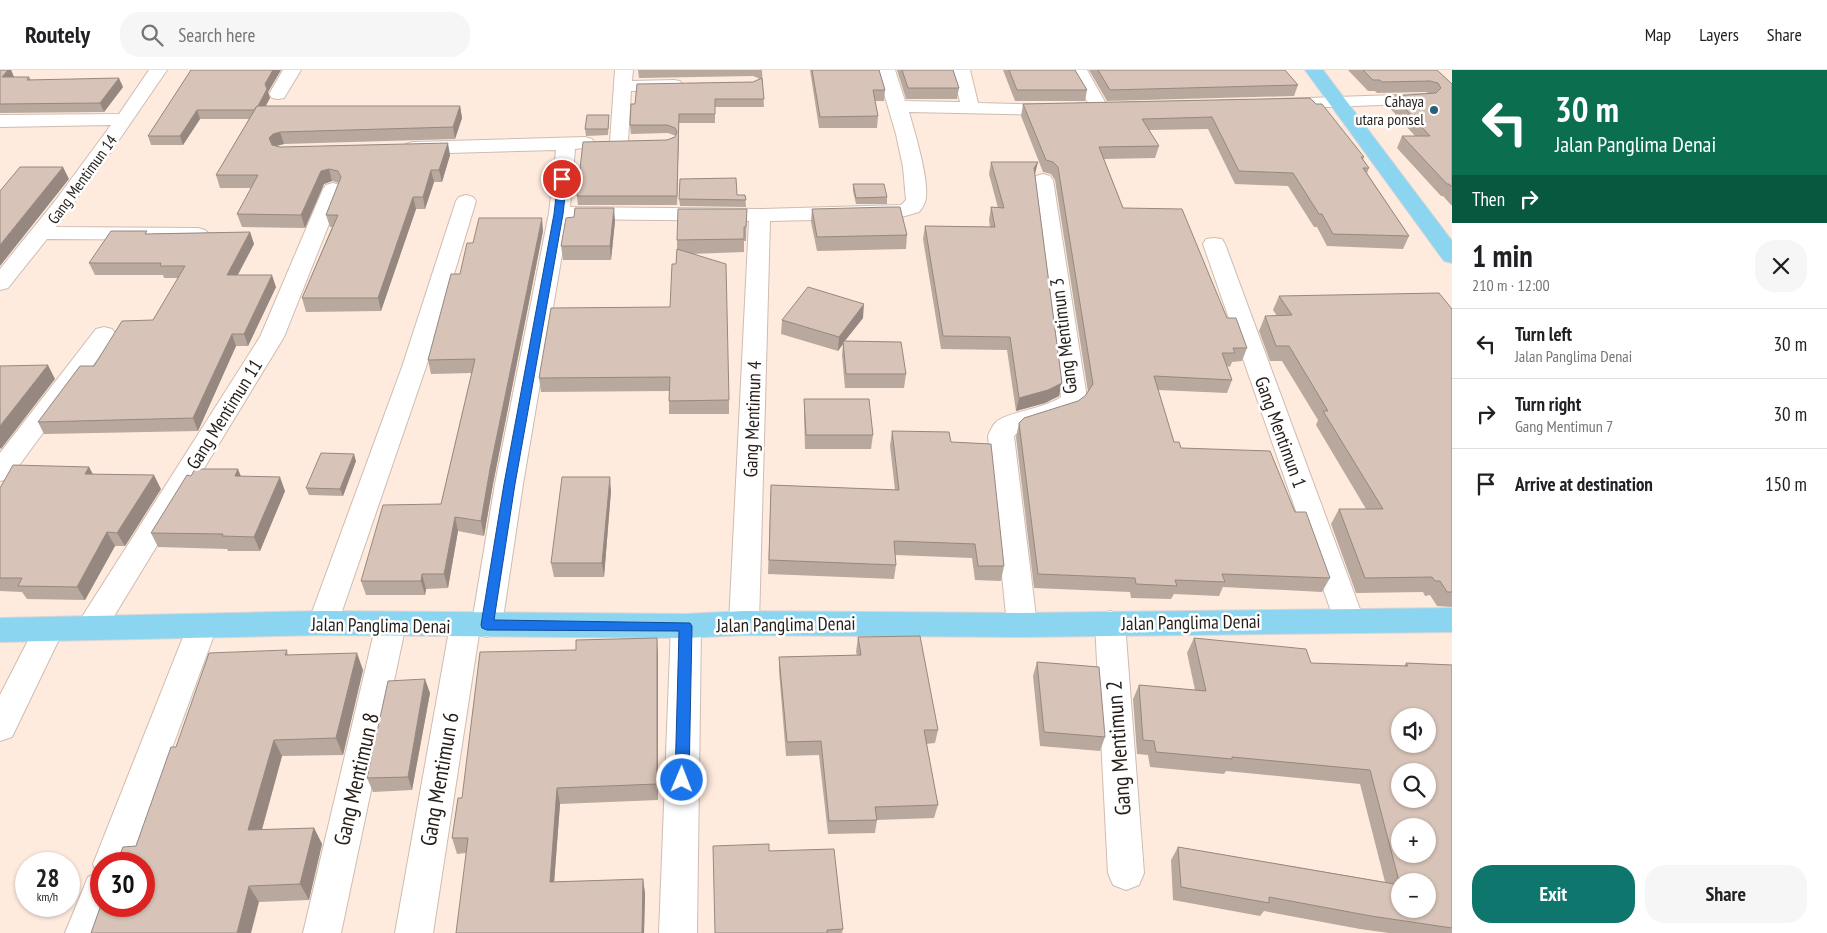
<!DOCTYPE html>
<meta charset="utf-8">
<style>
:root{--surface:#fff;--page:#f6f6f6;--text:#202124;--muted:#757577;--line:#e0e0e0;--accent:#0f766e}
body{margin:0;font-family:"PT Sans Narrow",sans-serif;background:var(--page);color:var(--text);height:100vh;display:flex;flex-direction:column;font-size:19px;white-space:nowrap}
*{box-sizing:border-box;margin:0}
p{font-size:16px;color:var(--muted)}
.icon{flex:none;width:28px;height:28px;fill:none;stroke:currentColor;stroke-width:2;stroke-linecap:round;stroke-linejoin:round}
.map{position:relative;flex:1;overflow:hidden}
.details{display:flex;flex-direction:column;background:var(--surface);width:375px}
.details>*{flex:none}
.guide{background:#0b6e4f;color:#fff;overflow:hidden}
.controls{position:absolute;left:1391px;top:638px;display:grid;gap:10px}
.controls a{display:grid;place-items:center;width:45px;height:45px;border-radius:50%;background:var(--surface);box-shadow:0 1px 4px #0004;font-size:25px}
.speed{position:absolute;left:15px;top:782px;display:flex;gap:10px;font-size:25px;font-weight:700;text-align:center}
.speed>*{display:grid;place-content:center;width:65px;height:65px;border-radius:50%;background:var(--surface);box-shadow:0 1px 4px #0004;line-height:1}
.speed small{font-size:12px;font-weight:400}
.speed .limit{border:8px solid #d22;background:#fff;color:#111}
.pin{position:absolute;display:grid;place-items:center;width:42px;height:42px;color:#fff;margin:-21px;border:2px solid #fff;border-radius:50%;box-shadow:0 1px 5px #0007}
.me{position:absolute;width:55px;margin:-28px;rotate:1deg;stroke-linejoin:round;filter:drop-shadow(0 0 4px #0008)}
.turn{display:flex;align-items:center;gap:18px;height:105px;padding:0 20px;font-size:22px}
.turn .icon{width:65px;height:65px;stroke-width:2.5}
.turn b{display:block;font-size:35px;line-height:42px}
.then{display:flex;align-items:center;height:48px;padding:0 20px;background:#0003;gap:10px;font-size:19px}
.round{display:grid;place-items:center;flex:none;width:52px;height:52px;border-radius:20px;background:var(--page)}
.head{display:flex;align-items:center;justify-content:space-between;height:85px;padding:0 20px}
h1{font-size:30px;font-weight:700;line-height:38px}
.cta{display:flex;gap:10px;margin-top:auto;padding:10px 20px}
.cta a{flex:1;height:58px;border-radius:20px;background:var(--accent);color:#fff;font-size:20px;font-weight:700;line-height:58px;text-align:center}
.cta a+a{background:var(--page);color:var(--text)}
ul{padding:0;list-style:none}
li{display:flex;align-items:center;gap:15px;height:70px;padding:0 20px;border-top:1px solid var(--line)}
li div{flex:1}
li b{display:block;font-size:19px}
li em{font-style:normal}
header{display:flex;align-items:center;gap:30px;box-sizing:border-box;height:70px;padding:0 25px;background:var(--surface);border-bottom:1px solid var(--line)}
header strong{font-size:24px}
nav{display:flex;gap:28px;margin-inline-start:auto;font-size:18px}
.search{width:350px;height:45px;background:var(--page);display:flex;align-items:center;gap:12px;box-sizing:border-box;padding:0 18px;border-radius:20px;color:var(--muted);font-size:19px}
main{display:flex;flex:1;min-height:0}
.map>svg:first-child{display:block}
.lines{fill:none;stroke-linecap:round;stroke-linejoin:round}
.minor-casing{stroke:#cfbcb0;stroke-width:2}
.major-casing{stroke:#d8d6d6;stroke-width:2}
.minor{fill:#fff;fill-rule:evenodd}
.major{fill:#8bd5f1;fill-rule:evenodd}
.wall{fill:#b9a89d}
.shaded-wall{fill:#968880}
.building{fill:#d7c3b7;stroke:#968880;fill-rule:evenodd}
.route{fill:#1a73e8;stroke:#114b97}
.poi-dot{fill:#26627a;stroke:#fff;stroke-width:2}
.labels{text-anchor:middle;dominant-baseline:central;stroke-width:5;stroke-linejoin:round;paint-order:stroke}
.far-poi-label{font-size:16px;fill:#251e19;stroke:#fff;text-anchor:end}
.far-street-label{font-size:16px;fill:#251e19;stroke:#fff}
.street-label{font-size:19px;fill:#251e19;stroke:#fff}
.near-street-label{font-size:22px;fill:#251e19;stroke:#fff}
</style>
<header>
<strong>Routely</strong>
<div class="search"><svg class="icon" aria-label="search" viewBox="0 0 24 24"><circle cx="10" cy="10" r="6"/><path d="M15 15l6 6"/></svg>Search here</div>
<nav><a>Map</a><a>Layers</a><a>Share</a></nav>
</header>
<main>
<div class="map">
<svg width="1452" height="863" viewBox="0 0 1452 863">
<rect width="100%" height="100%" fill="#ffebde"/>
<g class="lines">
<defs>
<g id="minor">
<path d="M149,0H167L108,86L56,157L198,158L205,160L209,164L205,168L198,170L47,169L8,218L0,220V199L55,131L111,55L0,57V45L119,44Z"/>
<path d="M283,0H301L284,28L278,29L272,28L269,24Z"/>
<path d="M615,0H633L632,11L674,10L680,11L683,15L680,19L674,20L631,21L628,72L626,76L619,78L612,76L610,72Z"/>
<path d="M877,0H895L905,31L960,32L952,0H970L978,33L1060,35L1066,36L1069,40L1066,44L1060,45L909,42C914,60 931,115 925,132C924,136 921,139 919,142L898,148L770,151L759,553L755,561L744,565L733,561L729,553L749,151L568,149L523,414L502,555L498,563L487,567L479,564L433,863H395L450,555L454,547L465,543L473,546L495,414L549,143L556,80L413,84L406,82L403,78L406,74L413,72L585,67L592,69L595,73L592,77L575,79L570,137L760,139L901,135L906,130L903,97L896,64Z"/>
<path d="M1069,0H1087L1109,39L1106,43L1100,44L1094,43Z"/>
<path d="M1425,24L1431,25L1434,29L1431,33L1278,39L1272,38L1269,34L1272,30L1278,29Z"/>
<path d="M1043,104L1050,106L1053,110L1087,328L1080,338L1073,343L1020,360L1014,366L1037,555L1033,563L1022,567L1011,563L1007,555L988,366C990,361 992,356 996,352C1007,342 1044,339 1061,327L1033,110L1036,106Z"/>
<path d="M333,113L340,115L343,119L284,267L102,566L91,570L80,566L76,558L80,550L260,267L323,119L326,115Z"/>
<path d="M466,125L473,127L476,131L426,297L338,553L334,561L323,565L312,561L308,553L402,297L456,131L459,127Z"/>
<path d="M1214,168L1222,169L1225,174L1364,550L1360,558L1349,562L1338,558L1334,550L1203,174L1206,169Z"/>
<path d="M104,257L112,259L116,264L9,409L0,411V383L96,259Z"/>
<path d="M1110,541L1121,545L1125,553L1144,803L1139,815L1126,820L1113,815L1108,803L1095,553L1099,545Z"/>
<path d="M391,542L402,546L406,554L341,863H303L376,554L380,546Z"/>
<path d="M686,544L697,548L701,556L697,863H659L671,556L675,548Z"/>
<path d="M202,545L213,549L217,557L129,794H101V836H113L103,863H65L88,807L97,803L93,794L187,557L191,549Z"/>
<path d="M49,547L60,551L64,559L12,667L0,671V625L38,551Z"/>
</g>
<g id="major">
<path d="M1305,0H1323L1452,171V193L1444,191Z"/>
<path d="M1452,538V562L1022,567L744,565L686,568L323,565L0,572V548L323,541L686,544L744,541L1022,543Z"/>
</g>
</defs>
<use href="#minor" class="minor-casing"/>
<use href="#major" class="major-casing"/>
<use href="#minor" class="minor"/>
<use href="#major" class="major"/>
</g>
<g class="wall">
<path d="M0,0H11L14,7H29L31,10L123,17L104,42L0,43Z"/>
<path d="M191,0H281L268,22L270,28L266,36H460L462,48L455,69L284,74L276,76L280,77L450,85L442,112H434L425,139H416L381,241L306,242L302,228L332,157H330L326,145L339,113L332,111L324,114L305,158L242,157L237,144L252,118H220L216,105L249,49H200L183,75H151L148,66Z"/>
<path d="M638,0H762L764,37H715V53H679L677,135H578L577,126L667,70L675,67L676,66L668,63L631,64L630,55L635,34L753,12L760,9L753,6L639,8Z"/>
<path d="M810,0H879L885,20L884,31H875L878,46L877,58H819Z"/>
<path d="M897,0H953L959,18L957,29H906Z"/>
<path d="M1003,0H1075L1087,20L1085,31H1015Z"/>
<path d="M1089,0H1285L1298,15L1294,26L1107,31Z"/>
<path d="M1348,0H1437L1452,14V136L1443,126H1441L1397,78L1402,66H1415L1389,37L1394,26L1432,24L1425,22L1377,23L1375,21H1368Z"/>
<path d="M1310,28L1364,87L1363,89L1369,98L1367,103L1409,166L1403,179L1327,176L1317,157H1314L1288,116L1235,114L1208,59L1149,60L1159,76L1155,88L1104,89L1123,138L1227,248L1247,278L1242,291L1232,292L1230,297L1227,296L1232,310L1227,323L1158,320L1174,372L1181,378L1295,442L1330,508L1322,522L1223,517L1219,526L1174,524L1171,529L1131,528L1130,522L1034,518L1016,367L1019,353L1078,331L1085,326L1088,322L1055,110L1051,104L1043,102L1021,46L1023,34Z"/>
<path d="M609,52L608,65L586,66L585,59Z"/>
<path d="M991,92L1035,104V105L1062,313L1059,326L1045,333L1016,341L1007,280L941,279L923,169L925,156L990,157L989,150L991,137L998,138L989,104Z"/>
<path d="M853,114L887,127V134H856L853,121Z"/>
<path d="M737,125H745L746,137L680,136L679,129Z"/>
<path d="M747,139L746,171H744V182L691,184L729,330V344H669V321L541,322L539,308L670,237L676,194L677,179V170Z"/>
<path d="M812,139L907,165L906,179L817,181L811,152Z"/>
<path d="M574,147L615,151L611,190H563L561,176Z"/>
<path d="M543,161L493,414L484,466L458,461L448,518L426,519L425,525H366L361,511L441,434L472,303L431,304L428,290L460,204L473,173Z"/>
<path d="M250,162L254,174L238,205L276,217L248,276H236L198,361L44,364L38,352L94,296L153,250L178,208H164L163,205H95L89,193L149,164Z"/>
<path d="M1279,226L1452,239V537L1437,536L1430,525L1425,526L1423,522L1356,523L1331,454L1339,439H1366L1316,355L1318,350L1282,291H1270L1259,261L1265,246H1277L1273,240Z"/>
<path d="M863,248L845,271L906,304L904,318H845L842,285L843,274L838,281L781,264L782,250Z"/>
<path d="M804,329L873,365L871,379H805L804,343Z"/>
<path d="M892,361L951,372L1004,496L1001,511L975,510L972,488L895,485L896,495L894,509L768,504L771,415L895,420L890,376Z"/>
<path d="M356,391L343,426L309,425L306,418Z"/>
<path d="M89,397L93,404L161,419L125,476H115L85,530L27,529L22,522L0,521V418Z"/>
<path d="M241,406L285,421L260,481H228L227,479L158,477L151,463Z"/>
<path d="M611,421L604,507H554L551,493Z"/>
<path d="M858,567L938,660L935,673L926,674L938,735L934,748L877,750L875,763L828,764L819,685L786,686L779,601V587L857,585L856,582Z"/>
<path d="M1194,568L1311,593L1404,596L1406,593L1452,595V863H1389L1360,859L1264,841L1260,846L1173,830L1171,790L1178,777L1385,812L1360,714L1226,701L1224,704L1150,697L1148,685L1137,684L1133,629L1139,615L1195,620L1187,583Z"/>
<path d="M287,580L288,585L363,600L343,685L282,686L262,760L314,758L322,774L309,830L259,832L136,776L176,677Z"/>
<path d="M658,585V730L560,734L554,812L643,809L645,824L644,863L466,783L457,784L452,768L462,728Z"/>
<path d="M1037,592L1105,667L1100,681L1040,676L1033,606Z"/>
<path d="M430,623L412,720L373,722L367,708Z"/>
<path d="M769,781L843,859L842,863H715Z"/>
</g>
<g class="shaded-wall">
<path d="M8,0H11L14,7H2Z"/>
<path d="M273,0H281L268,22L270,28L258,49L256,40L265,14Z"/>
<path d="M119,8L123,17L104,42L100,33Z"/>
<path d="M460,36L462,48L455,69L453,57Z"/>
<path d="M197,40L200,49L183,75L180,66Z"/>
<path d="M679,44V53L677,135V126Z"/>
<path d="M280,62L284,74L276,76L272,81L269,68L273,64Z"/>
<path d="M448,73L450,85L442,112L439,100Z"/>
<path d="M1038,92L1035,104L1031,110L1034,98Z"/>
<path d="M63,97L69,109L0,196V175Z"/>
<path d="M329,99L332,111L324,114L305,158L301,145L321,101Z"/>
<path d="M431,100L434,112L425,139L423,127Z"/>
<path d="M413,127L416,139L381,241L378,228Z"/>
<path d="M614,138L615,151L611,190L610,176Z"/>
<path d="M542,148L543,161L493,414L484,466L481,451L490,399Z"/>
<path d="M250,162L254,174L231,217L227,205Z"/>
<path d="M272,205L276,217L248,276L244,264Z"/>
<path d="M864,234L863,248L843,273V271V274L838,281L839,267Z"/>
<path d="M232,264L236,276L198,361L193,348Z"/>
<path d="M48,295L55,309L1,379L0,378V356Z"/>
<path d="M1062,313L1059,326L1045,333L1016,341L1019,328Z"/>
<path d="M354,384L356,391L343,426L340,419Z"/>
<path d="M89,397L96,411L85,404Z"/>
<path d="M238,399L244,414L235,406Z"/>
<path d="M154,405L161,419L125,476L117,463Z"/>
<path d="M280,407L285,421L260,481L254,467Z"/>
<path d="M610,407L611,421L604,507L602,493Z"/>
<path d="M455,447L458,461L448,518L444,504Z"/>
<path d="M107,462L115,476L85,530L77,517Z"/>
<path d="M422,504L426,519L425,525L421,511Z"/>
<path d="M657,568L658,585V730L657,714Z"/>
<path d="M357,583L363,600L343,685L336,668Z"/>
<path d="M425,609L430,623L412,720L408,707Z"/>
<path d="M274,670L282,686L257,777L248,760Z"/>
<path d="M557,718L560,734L553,827L550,812Z"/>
<path d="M314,758L322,774L309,830L300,814Z"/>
<path d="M643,809L645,824L644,863H642Z"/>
<path d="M249,816L259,832L251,863H237Z"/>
</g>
<g class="building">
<path d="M0,0H8L2,7H29L27,10L119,8L100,33L0,34Z"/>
<path d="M191,0H273L265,14L267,19L258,36H257L254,40H197L180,66H148Z"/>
<path d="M812,0H879L885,20H873L878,46L820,47Z"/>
<path d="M902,0H953L959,18H908Z"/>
<path d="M1009,0H1075L1087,20H1017Z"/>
<path d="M1098,0H1285L1298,15L1110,20Z"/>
<path d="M1363,0H1437L1452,14V117L1449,114H1447L1402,66H1430L1394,26L1436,23L1441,18L1438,13L1430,11L1382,12L1380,10H1373Z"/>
<path d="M762,8L764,29H715V44H679L677,126H577L583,72L667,70L675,67L677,62L675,58L667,55H630L631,34H635L637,14L753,12Z"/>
<path d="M1310,28L1316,34H1322L1364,87H1361L1369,98H1363L1409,166L1333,164L1322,144H1319L1293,103L1239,101L1212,47L1142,49L1159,76L1099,77L1123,138L1182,139L1227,248H1236L1247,278H1233L1235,283H1222L1232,310L1154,306L1174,372H1179L1181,378L1270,381L1295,442H1306L1330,508L1222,504L1225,512L1175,510L1177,516L1136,514L1135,508L1038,504L1019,353L1024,348L1078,331L1085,326L1093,314L1058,97L1053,92L1046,90L1023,34Z"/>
<path d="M257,36H460L453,57L280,62L273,64L269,68L272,75L280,77L448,73L439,100H431L423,127H413L378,228H302L338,145H326L341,107L338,101L329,99L321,101L301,145L237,144L258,105H216Z"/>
<path d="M587,45H609L608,59H585Z"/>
<path d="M991,92H1038L1034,98L1062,313L1048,320L1019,328L1010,267L943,266L925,156L995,157L991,137L1004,138Z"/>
<path d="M20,97H63L0,175V121Z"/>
<path d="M736,108L737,125H745L746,130L679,129L680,109Z"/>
<path d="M853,114H884L887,127L856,128Z"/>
<path d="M892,137H900L907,165L817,167L812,139Z"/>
<path d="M575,138H614L610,176H561L566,148L574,147Z"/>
<path d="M678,139H747L746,157H744V169L677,170Z"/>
<path d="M479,148H542L490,399L481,451L455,447L444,504H422L421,511H361L383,435L441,434L475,289L428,290L451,204H460L467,173H473Z"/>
<path d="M111,161H147L145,164L250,162L227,205H272L244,264H232L193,348L38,352L80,296H94L122,251L153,250L185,196H160L161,193H89Z"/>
<path d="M677,179L726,194L729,330L669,331L670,307L539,308L551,238L670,237L672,194H676Z"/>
<path d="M808,217L864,234L839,267L782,250Z"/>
<path d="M1439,223L1452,239V522H1447L1440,511H1435L1432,507L1365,508L1339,439H1383L1323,341H1328L1289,276H1276L1265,246L1292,245L1279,226Z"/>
<path d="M843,271L901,272L906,304H846Z"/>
<path d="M48,295L0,356V296Z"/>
<path d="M804,329H869L873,365H806Z"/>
<path d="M892,361L949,362L951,372L991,374L1004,496H978L975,474L894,471L896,495L769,490L771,415L899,420Z"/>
<path d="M321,383L354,384L340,419L306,418Z"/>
<path d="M13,395L89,397L85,404L154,405L117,463L107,462L77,517L18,516L22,508H0V418Z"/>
<path d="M195,399H238L235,406L280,407L254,467L222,466L223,464L151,463L187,405L191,406Z"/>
<path d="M562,407H610L602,493H551Z"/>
<path d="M920,566L938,660H924L938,735L875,737L877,750L829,751L821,671L787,672L779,587L861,585L858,567Z"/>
<path d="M657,568V714L557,718L550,812L643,809L642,863H456L468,768H452L458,728H462L480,582L576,580V570Z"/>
<path d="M1194,568L1306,579L1311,593L1408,596L1406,593L1452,595V858L1371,846L1269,827V833L1181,817L1178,777L1400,815L1370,700L1232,687V689L1156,682L1154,671L1143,670L1139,615L1206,621ZM1400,646H1428V674H1400ZM1400,701H1428V729H1400ZM1400,756H1428V784H1400ZM1400,811H1428V839H1400Z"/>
<path d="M287,580L285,585L357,583L336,668L274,670L248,760L314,758L300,814L249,816L237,863H91L101,835V836H144V794H116L123,777L136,776L171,677H176L209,583Z"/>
<path d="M1037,592L1099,597L1105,667L1044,662Z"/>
<path d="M425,609L408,707L367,708L388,611Z"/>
<path d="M769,774V781L834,779L843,859L827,860V863H715L713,776Z"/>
</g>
<path class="route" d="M562,106L567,109L563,144L515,414L494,550L690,553L692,556L689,710L687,714L682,716L677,714L675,710L679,561L487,560L482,558L481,555L504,414L554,144L558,109Z"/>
<circle class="poi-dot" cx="1434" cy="40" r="5"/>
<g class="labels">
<g class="far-poi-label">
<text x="1424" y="31">Cahaya<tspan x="1424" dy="18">utara ponsel</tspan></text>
</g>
<g class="far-street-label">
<text transform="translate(82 109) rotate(-54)">Gang Mentimun 14</text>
</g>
<g class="street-label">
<text transform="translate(1063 266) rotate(-97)">Gang Mentimun 3</text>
<text transform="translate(224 344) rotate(-58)">Gang Mentimun 11</text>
<text transform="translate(752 349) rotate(-88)">Gang Mentimun 4</text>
<text transform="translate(1281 362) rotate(70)">Gang Mentimun 1</text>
<text transform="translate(1191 552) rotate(-1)">Jalan Panglima Denai</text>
<text transform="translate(786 554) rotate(-1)">Jalan Panglima Denai</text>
<text transform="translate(381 555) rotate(1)">Jalan Panglima Denai</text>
</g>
<g class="near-street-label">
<text transform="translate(1118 678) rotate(-94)">Gang Mentimun 2</text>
<text transform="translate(356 709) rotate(-77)">Gang Mentimun 8</text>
<text transform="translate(439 709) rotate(-80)">Gang Mentimun 6</text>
</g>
</g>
</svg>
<div class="controls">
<a><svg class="icon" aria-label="sound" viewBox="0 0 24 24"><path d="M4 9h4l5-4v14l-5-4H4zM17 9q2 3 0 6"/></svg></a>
<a><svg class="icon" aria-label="search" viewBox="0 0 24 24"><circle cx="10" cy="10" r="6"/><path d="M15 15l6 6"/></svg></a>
<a>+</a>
<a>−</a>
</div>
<div class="speed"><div>28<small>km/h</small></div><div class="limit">30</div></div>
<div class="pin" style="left:562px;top:109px;background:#d93025"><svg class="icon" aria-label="arrive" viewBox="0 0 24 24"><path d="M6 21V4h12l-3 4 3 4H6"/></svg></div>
<svg class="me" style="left:682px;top:710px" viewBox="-20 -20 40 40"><circle r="17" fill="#1a73e8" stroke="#fff" stroke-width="3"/><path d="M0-11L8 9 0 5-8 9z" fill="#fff"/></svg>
</div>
<section class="details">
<div class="guide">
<div class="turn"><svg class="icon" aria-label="left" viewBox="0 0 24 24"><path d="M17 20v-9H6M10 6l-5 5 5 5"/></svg><div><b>30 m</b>Jalan Panglima Denai</div></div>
<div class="then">Then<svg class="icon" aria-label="right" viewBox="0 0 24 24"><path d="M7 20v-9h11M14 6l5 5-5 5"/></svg></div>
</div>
<div class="head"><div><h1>1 min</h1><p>210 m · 12:00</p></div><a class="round"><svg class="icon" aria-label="close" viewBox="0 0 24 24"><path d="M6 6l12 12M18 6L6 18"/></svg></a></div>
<ul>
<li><svg class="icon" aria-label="left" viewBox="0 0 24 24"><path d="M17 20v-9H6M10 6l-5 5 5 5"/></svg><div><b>Turn left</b><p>Jalan Panglima Denai</p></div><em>30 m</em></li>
<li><svg class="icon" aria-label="right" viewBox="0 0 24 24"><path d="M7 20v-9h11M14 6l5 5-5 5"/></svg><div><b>Turn right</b><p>Gang Mentimun 7</p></div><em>30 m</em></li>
<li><svg class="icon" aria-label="arrive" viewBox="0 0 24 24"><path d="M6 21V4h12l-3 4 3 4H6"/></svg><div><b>Arrive at destination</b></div><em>150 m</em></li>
</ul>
<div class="cta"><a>Exit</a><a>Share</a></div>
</section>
</main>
